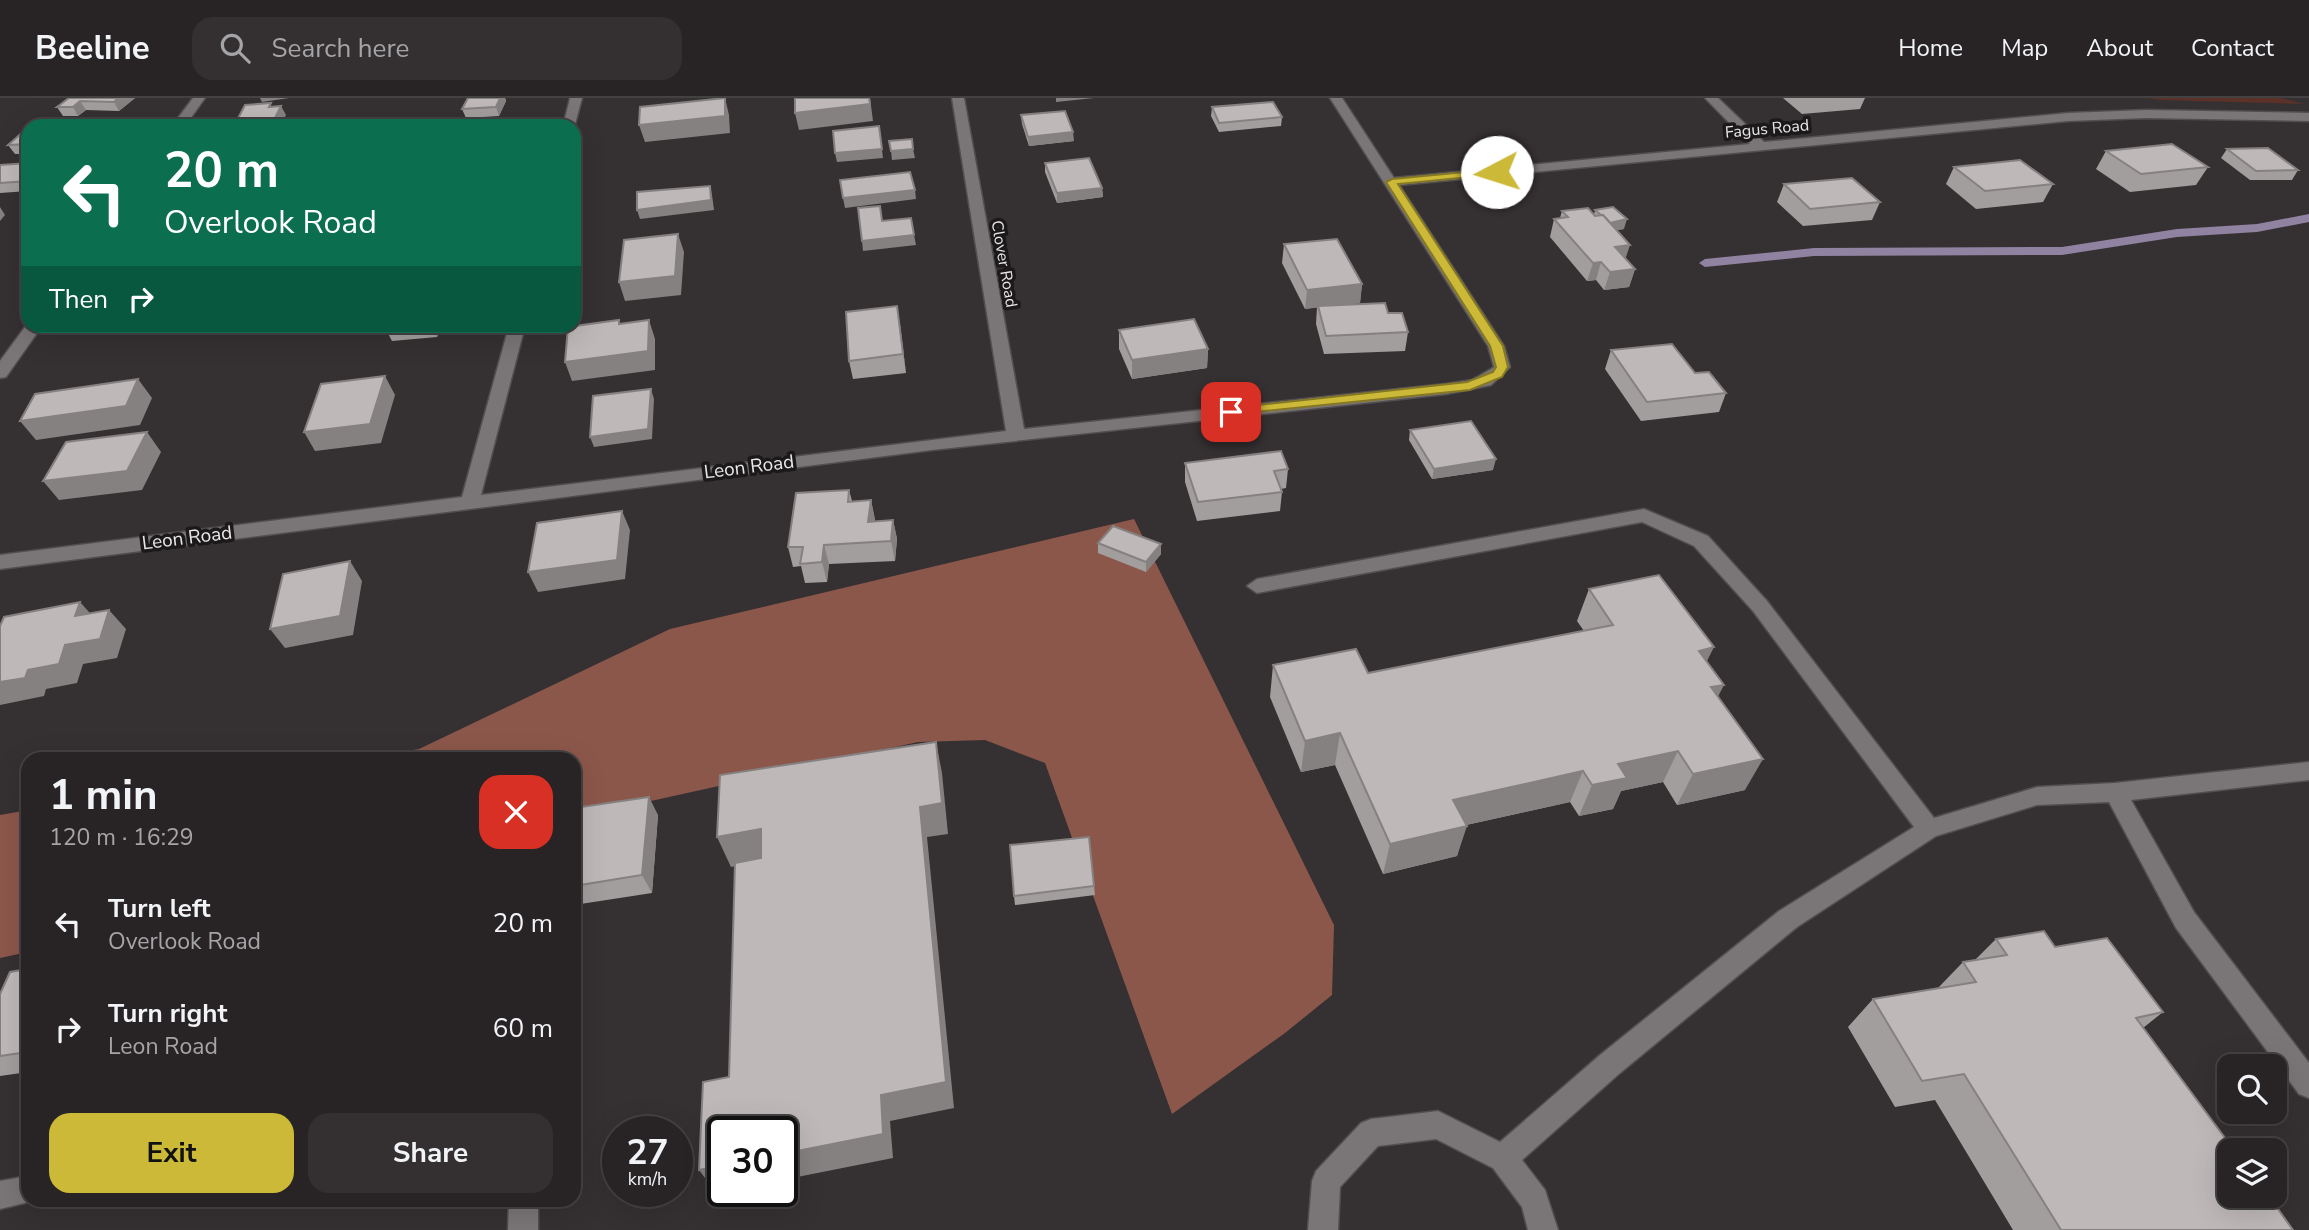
<!DOCTYPE html>
<meta charset="utf-8">
<style>
:root{--surface:#282426;--page:#343032;--text:#f1f3f6;--muted:#a5a4a7;--line:#444143;--accent:#ccb938}
body{margin:0;font-family:"Nunito Sans",sans-serif;background:var(--page);color:var(--text);height:100vh;display:flex;flex-direction:column;font-size:26px;white-space:nowrap}
*{box-sizing:border-box;margin:0}
p{font-size:23px;color:var(--muted)}
.icon{flex:none;width:38px;height:38px;fill:none;stroke:currentColor;stroke-width:2;stroke-linecap:round;stroke-linejoin:round}
.map{position:relative;flex:1;overflow:hidden}
.side{position:absolute;left:21px;top:654px;width:560px;height:455px;display:flex;flex-direction:column;background:var(--surface);border-radius:21px;box-shadow:0 7px 28px #0002,0 0 0 2px var(--line)}
.side>*{flex:none}
.guide{position:absolute;left:21px;top:21px;width:560px;height:214px;border-radius:21px;box-shadow:0 7px 28px #0002,0 0 0 2px var(--line);background:#0b6e4f;color:#fff;overflow:hidden}
.controls{position:absolute;left:2217px;top:956px;display:grid;gap:14px}
.controls a{display:grid;place-items:center;width:70px;height:70px;border-radius:14px;background:var(--surface);box-shadow:0 7px 28px #0002,0 0 0 2px var(--line);font-size:35px}
.speed{position:absolute;left:602px;top:1018px;display:flex;gap:14px;font-size:35px;font-weight:700;text-align:center}
.speed>*{display:grid;place-content:center;width:91px;height:91px;border-radius:50%;background:var(--surface);box-shadow:0 7px 28px #0002,0 0 0 2px var(--line);line-height:1}
.speed small{font-size:18px;font-weight:400}
.speed .limit{border:4px solid #111;border-radius:10px;background:#fff;color:#111}
.pin{position:absolute;display:grid;place-items:center;width:60px;height:60px;color:#fff;margin:-30px;border-radius:14px;box-shadow:0 4px 10px #0006}
.me{position:absolute;width:77px;margin:-38px;rotate:265deg;stroke-linejoin:round;filter:drop-shadow(0 0 5px #0008)}
.turn{display:flex;align-items:center;gap:24px;height:147px;padding:0 28px;font-size:32px}
.turn .icon{width:91px;height:91px;stroke-width:2.5}
.turn b{display:block;font-size:49px;line-height:60px}
.then{display:flex;align-items:center;height:66px;padding:0 28px;background:#0003;gap:14px;font-size:26px}
.round{display:grid;place-items:center;flex:none;width:74px;height:74px;border-radius:21px;background:var(--page)}
.summary{display:flex;align-items:center;justify-content:space-between;height:119px;padding:0 28px}
h1{font-size:42px;font-weight:700;line-height:52px}
.cta{display:flex;gap:14px;margin-top:auto;padding:14px 28px}
.cta a{flex:1;height:80px;border-radius:21px;background:var(--accent);color:#111;font-size:28px;font-weight:700;line-height:80px;text-align:center}
.cta a+a{background:var(--page);color:var(--text)}
ul{padding:0;list-style:none}
li{display:flex;align-items:center;gap:21px;height:105px;padding:0 28px}
li div{flex:1}
li b{display:block;font-size:26px}
li em{font-style:normal}
header{display:flex;align-items:center;gap:42px;box-sizing:border-box;height:98px;padding:0 35px;background:var(--surface);border-bottom:2px solid var(--line)}
header strong{font-size:33px}
nav{display:flex;gap:38px;margin-inline-start:auto;font-size:24px}
.search{width:490px;height:63px;background:var(--page);display:flex;align-items:center;gap:18px;box-sizing:border-box;padding:0 24px;border-radius:21px;color:var(--muted);font-size:26px}
.map>svg:first-child{display:block}
.green{fill:#5c3128}
.forest{fill:#8c574b}
.lines{fill:none;stroke-linecap:round;stroke-linejoin:round}
.stream{fill:#9082a1;fill-rule:evenodd}
.minor-casing{stroke:#524e50;stroke-width:3}
.minor{fill:#7a7577;fill-rule:evenodd}
.wall{fill:#a39e9e}
.shaded-wall{fill:#858181}
.building{fill:#beb8b8;stroke:#858181;stroke-width:2}
.route{fill:#ccb938;stroke:#857824;stroke-width:2}
.labels{text-anchor:middle;dominant-baseline:central;stroke-width:7;stroke-linejoin:round;paint-order:stroke}
.far-street-label{font-size:16px;fill:#eae7e8;stroke:#1b191a}
.street-label{font-size:19px;fill:#eae7e8;stroke:#1b191a}
</style>
<header>
<strong>Beeline</strong>
<div class="search"><svg class="icon" aria-label="search" viewBox="0 0 24 24"><circle cx="10" cy="10" r="6"/><path d="M15 15l6 6"/></svg>Search here</div>
<nav><a>Home</a><a>Map</a><a>About</a><a>Contact</a></nav>
</header>
<div class="map">
<svg width="2309" height="1132" viewBox="0 0 2309 1132">
<rect width="100%" height="100%" fill="#353032"/>
<path class="green" d="M2146,0H2281L2304,6L2162,2Z"/>
<g class="forest">
<path d="M1134,421L1334,827L1332,897L1285,935L1172,1016L1045,665L985,642L918,644L574,720V662H354L419,651L670,531Z"/>
<path d="M28,712V854L0,860V717Z"/>
</g>
<g class="lines">
<path class="stream" d="M2309,116V124L2257,134L2177,139L2062,157L1814,158L1705,169L1699,165L1705,161L1814,150L2062,149L2177,131L2257,126Z"/>
<defs>
<g id="minor">
<path d="M193,0H205L185,28H172Z"/>
<path d="M570,0H582L574,30L563,28Z"/>
<path d="M952,0H964L1024,331L1446,286L1472,282L1491,271L1494,269L1488,248L1330,0H1342L1394,80L1750,46L1705,0H1718L1764,44L2068,15L2146,12L2309,15V23L2146,20L2068,23L1399,87L1504,248L1510,269L1491,287L1446,296L932,352L0,471V457L462,399L509,228H525L481,397L1006,333Z"/>
<path d="M28,225L42,228L6,279L0,280V263Z"/>
<path d="M1644,411L1708,438L1767,503L1934,720L2037,689L2115,685L2309,664V682L2131,702L2194,814L2309,965V1000L2299,996L2176,830L2109,704L2037,707L1936,738L1797,829L1620,975L1522,1062L1545,1092L1558,1132H1528L1522,1109L1493,1070L1436,1041L1378,1048L1340,1089L1338,1132H1308L1312,1083L1316,1073L1361,1025L1371,1021L1438,1013L1500,1044L1600,957L1779,813L1914,729L1753,513L1694,448L1642,424L1257,495L1247,488L1257,481Z"/>
<path d="M28,1078V1102H37L0,1111V1083Z"/>
<path d="M509,1102H538V1132H508Z"/>
</g>
</defs>
<use href="#minor" class="minor-casing"/>
<use href="#minor" class="minor"/>
</g>
<g class="wall">
<path d="M69,0H135L119,13L86,12L78,18H63L57,9Z"/>
<path d="M468,0H505L506,3L499,18L466,20L462,11Z"/>
<path d="M1783,0H1865L1860,11L1802,16Z"/>
<path d="M1212,9L1282,19L1281,28L1219,34L1211,18Z"/>
<path d="M1021,17L1074,43L1029,48L1022,26Z"/>
<path d="M28,33V56H15L8,47Z"/>
<path d="M2227,51L2298,72L2292,82H2250L2221,60Z"/>
<path d="M2106,53L2208,69L2196,87L2130,94L2096,71Z"/>
<path d="M28,65V93L0,95V67Z"/>
<path d="M1045,65L1102,90L1103,99L1057,105L1045,74Z"/>
<path d="M1954,69L2053,86L2043,104L1976,111L1946,86Z"/>
<path d="M1784,86L1880,104L1872,122L1803,128L1777,104Z"/>
<path d="M1595,112L1624,131L1616,132L1626,161L1635,171L1629,189L1604,192L1596,182L1587,183L1550,139L1554,121L1560,120L1562,113L1594,117Z"/>
<path d="M1284,146L1362,186L1360,205L1342,207L1388,215L1408,234L1405,253L1324,256L1316,226L1317,209L1305,211L1282,165Z"/>
<path d="M900,227L906,275L853,281L849,263Z"/>
<path d="M384,228H442L437,239L392,243Z"/>
<path d="M1119,232L1208,251L1207,270L1132,281L1119,251Z"/>
<path d="M1611,252L1695,275L1726,295L1719,314L1641,323L1605,271Z"/>
<path d="M1410,332L1493,372L1432,381L1409,342Z"/>
<path d="M1185,365L1288,371L1286,390L1281,391L1282,394L1280,413L1197,423L1185,384Z"/>
<path d="M849,392L852,403L871,402L875,423L893,422L897,441L895,463L829,466L827,484L805,485L801,468L793,469L788,449Z"/>
<path d="M1098,445L1161,456L1146,474L1098,455Z"/>
<path d="M1589,491L1707,564L1745,692L1677,707L1663,684L1621,693L1613,711L1579,718L1570,704L1466,727L1457,758L1383,776L1335,667L1301,674L1270,599L1273,567L1368,575L1584,533L1577,523Z"/>
<path d="M574,710L658,717L652,795L574,807Z"/>
<path d="M1094,788L1095,797L1015,807L1014,798Z"/>
<path d="M1996,841L2055,849L2163,914L2143,930L2293,1132H2013L1935,1002L1895,1009L1848,929L1873,901L1938,890L1963,864L1975,862Z"/>
<path d="M28,871V974L0,978V896Z"/>
</g>
<g class="shaded-wall">
<path d="M118,0H135L119,13L114,4Z"/>
<path d="M260,0H289L262,4Z"/>
<path d="M500,0H505L506,3L499,18L496,9Z"/>
<path d="M725,0L729,17L730,35L645,44L639,27Z"/>
<path d="M870,0L873,23L799,32L795,15Z"/>
<path d="M1056,0H1094L1056,4Z"/>
<path d="M80,3L86,12L78,18L73,9Z"/>
<path d="M281,8L286,17L283,23L286,28H277L274,22Z"/>
<path d="M879,28L883,60L837,64L835,55Z"/>
<path d="M1073,34L1074,43L1029,48L1028,39Z"/>
<path d="M913,51L915,60L892,62L891,53Z"/>
<path d="M710,88L712,97L714,112L640,121L637,112Z"/>
<path d="M1102,90L1103,99L1057,105V95Z"/>
<path d="M915,92L916,101L845,110L843,100Z"/>
<path d="M0,109L5,117L0,123Z"/>
<path d="M1627,121L1624,131L1606,134L1609,125Z"/>
<path d="M678,136L684,154L681,197L625,203L619,184Z"/>
<path d="M914,137L916,147L863,153L862,143Z"/>
<path d="M1630,147L1624,165L1615,149Z"/>
<path d="M1601,164L1596,182L1587,183L1593,165Z"/>
<path d="M1635,171L1629,189L1604,192L1610,174Z"/>
<path d="M1362,186L1360,205L1305,211L1307,192Z"/>
<path d="M897,208L900,227L906,275L903,256Z"/>
<path d="M649,222L655,241V272L572,283L565,264Z"/>
<path d="M432,228H442L437,239Z"/>
<path d="M1208,251L1207,270L1132,281V262Z"/>
<path d="M385,278L395,297L381,345L315,353L304,334Z"/>
<path d="M138,281L152,300L140,327L36,342L20,323Z"/>
<path d="M651,291L654,301L652,341L594,349L590,339Z"/>
<path d="M147,334L161,354L142,392L59,402L43,383Z"/>
<path d="M1496,361L1493,372L1432,381L1434,371Z"/>
<path d="M871,402L875,421L872,443L868,424Z"/>
<path d="M622,413L630,432L625,481L538,494L528,474Z"/>
<path d="M893,422L897,441L895,463L891,443Z"/>
<path d="M1161,446V456L1146,474V464Z"/>
<path d="M824,447L829,466L827,484L822,464Z"/>
<path d="M350,463L362,483L353,537L285,550L270,531Z"/>
<path d="M80,504L97,523L75,518Z"/>
<path d="M109,512L126,531L117,560L83,566L77,585L46,591L44,598L0,607V584L28,572L65,547Z"/>
<path d="M1714,549L1698,581L1699,553Z"/>
<path d="M1724,587L1708,618L1711,589Z"/>
<path d="M1340,635L1335,667L1301,674L1305,643Z"/>
<path d="M936,644L942,675L948,736L927,739L954,1010L890,1023L893,1060L782,1082V1056L881,997L920,709Z"/>
<path d="M1678,653L1663,684L1621,693L1613,711L1579,718L1592,687L1618,666Z"/>
<path d="M1763,661L1745,692L1677,707L1693,676Z"/>
<path d="M1583,673L1570,704L1444,732L1453,702Z"/>
<path d="M649,699L658,717L652,795L642,777Z"/>
<path d="M1467,728L1457,758L1383,776L1390,746Z"/>
<path d="M761,731L773,761L731,769L717,739Z"/>
<path d="M723,1067V1094H726L717,1096L699,1072Z"/>
</g>
<g class="building">
<path d="M69,0H118L114,4L80,3L73,9H57Z"/>
<path d="M468,0H500L496,9L462,11Z"/>
<path d="M725,0V18L639,27L640,9Z"/>
<path d="M795,0H869L870,6L795,15Z"/>
<path d="M1273,4L1282,19L1219,25L1212,9Z"/>
<path d="M271,5L269,9L281,8L274,22L282,21L279,28H234L245,7Z"/>
<path d="M1065,13L1073,34L1028,39L1021,17Z"/>
<path d="M879,28L882,51L835,55L833,33Z"/>
<path d="M24,33H28V46L8,47Z"/>
<path d="M912,41L913,51L891,53L889,43Z"/>
<path d="M2172,46L2208,69L2141,76L2106,53Z"/>
<path d="M2268,50L2298,72L2256,73L2227,51Z"/>
<path d="M1089,60L1102,90L1057,95L1045,65Z"/>
<path d="M2020,62L2053,86L1985,93L1954,69Z"/>
<path d="M28,65V83L0,85V67Z"/>
<path d="M910,74L915,92L843,100L840,82Z"/>
<path d="M1852,80L1880,104L1810,111L1784,86Z"/>
<path d="M710,88L711,102L637,112V94Z"/>
<path d="M880,108L882,123L911,120L914,137L862,143L858,110Z"/>
<path d="M1613,109L1627,121L1610,125L1603,117H1601L1595,112Z"/>
<path d="M1588,110L1595,118L1603,117L1630,147L1615,149L1635,171L1610,174L1601,164L1593,165L1554,121L1568,119L1562,113Z"/>
<path d="M678,136L675,178L619,184L624,142Z"/>
<path d="M1337,141L1362,186L1307,192L1284,146Z"/>
<path d="M1385,205L1388,215H1402L1408,234L1326,238L1318,208Z"/>
<path d="M897,208L903,256L849,263L846,214Z"/>
<path d="M1194,221L1208,251L1132,262L1119,232Z"/>
<path d="M619,222V226L649,222L648,253L565,264L568,229Z"/>
<path d="M1672,246L1695,275L1709,274L1726,295L1647,304L1611,252Z"/>
<path d="M385,278L370,326L304,334L321,286Z"/>
<path d="M138,281L126,308L20,323L35,296Z"/>
<path d="M651,291L648,331L590,339L593,298Z"/>
<path d="M1471,323L1496,361L1434,371L1410,332Z"/>
<path d="M147,334L127,373L43,383L66,344Z"/>
<path d="M1281,353L1288,371L1274,373L1282,394L1198,404L1185,365Z"/>
<path d="M849,392L848,404L871,402L868,424L893,422L891,443L824,447L822,464L800,466L803,449H788L796,395Z"/>
<path d="M622,413L617,462L528,474L537,425Z"/>
<path d="M1113,428L1161,446L1146,464L1098,445Z"/>
<path d="M350,463L340,518L270,531L283,476Z"/>
<path d="M1659,477L1714,549L1699,553L1724,587L1711,589L1763,661L1693,676L1678,653L1618,666L1627,680L1592,687L1583,673L1453,702L1467,728L1390,746L1340,635L1305,643L1273,567L1356,551L1368,575L1613,527L1589,491Z"/>
<path d="M80,504L75,518L109,512L100,541L65,547L59,566L28,572L25,580L0,584V528L4,519Z"/>
<path d="M936,644L942,705L920,709L946,984L881,997L883,1036L782,1056V1034H723V1067L699,1072L703,984L729,979L735,765L761,760V731L717,739L720,677Z"/>
<path d="M649,699L642,777L574,788V710Z"/>
<path d="M1089,739L1094,788L1014,798L1010,747Z"/>
<path d="M2044,833L2055,849L2107,840L2163,914L2136,920L2234,1052H2230V1097H2268L2293,1132H2061L1964,976L1922,983L1873,901L1976,884L1963,864L2007,857L1996,841Z"/>
<path d="M28,871V954L0,958V896L10,874Z"/>
</g>
<path class="route" d="M1497,71L1502,74L1501,76L1398,86L1503,248L1508,269L1502,279L1470,292L1226,317V311L1231,310L1467,284L1493,274L1496,269L1490,248L1386,84L1392,81Z"/>
<g class="labels">
<g class="far-street-label">
<text transform="translate(1767 31) rotate(-5)">Fagus Road</text>
<text transform="translate(1004 166) rotate(80)">Clover Road</text>
</g>
<g class="street-label">
<text transform="translate(749 369) rotate(-7)">Leon Road</text>
<text transform="translate(187 440) rotate(-7)">Leon Road</text>
</g>
</g>
</svg>
<div class="controls">
<a><svg class="icon" aria-label="search" viewBox="0 0 24 24"><circle cx="10" cy="10" r="6"/><path d="M15 15l6 6"/></svg></a>
<a><svg class="icon" aria-label="layers" viewBox="0 0 24 24"><path d="M12 4l9 5-9 5-9-5zM3 14l9 5 9-5"/></svg></a>
</div>
<div class="speed"><div>27<small>km/h</small></div><div class="limit">30</div></div>
<div class="pin" style="left:1231px;top:314px;background:#d93025"><svg class="icon" aria-label="arrive" viewBox="0 0 24 24"><path d="M6 21V4h12l-3 4 3 4H6"/></svg></div>
<svg class="me" style="left:1497px;top:74px" viewBox="-20 -20 40 40"><circle r="19" fill="#fff"/><path d="M0-13L10 11 0 6-10 11z" fill="#ccb938"/></svg>
<div class="guide">
<div class="turn"><svg class="icon" aria-label="left" viewBox="0 0 24 24"><path d="M17 20v-9H6M10 6l-5 5 5 5"/></svg><div><b>20 m</b>Overlook Road</div></div>
<div class="then">Then<svg class="icon" aria-label="right" viewBox="0 0 24 24"><path d="M7 20v-9h11M14 6l5 5-5 5"/></svg></div>
</div>
<section class="side">
<div class="summary"><div><h1>1 min</h1><p>120 m · 16:29</p></div><a class="round" style="background:#d93025;color:#fff"><svg class="icon" aria-label="close" viewBox="0 0 24 24"><path d="M6 6l12 12M18 6L6 18"/></svg></a></div>
<ul>
<li><svg class="icon" aria-label="left" viewBox="0 0 24 24"><path d="M17 20v-9H6M10 6l-5 5 5 5"/></svg><div><b>Turn left</b><p>Overlook Road</p></div><em>20 m</em></li>
<li><svg class="icon" aria-label="right" viewBox="0 0 24 24"><path d="M7 20v-9h11M14 6l5 5-5 5"/></svg><div><b>Turn right</b><p>Leon Road</p></div><em>60 m</em></li>
</ul>
<div class="cta"><a>Exit</a><a>Share</a></div>
</section>
</div>
